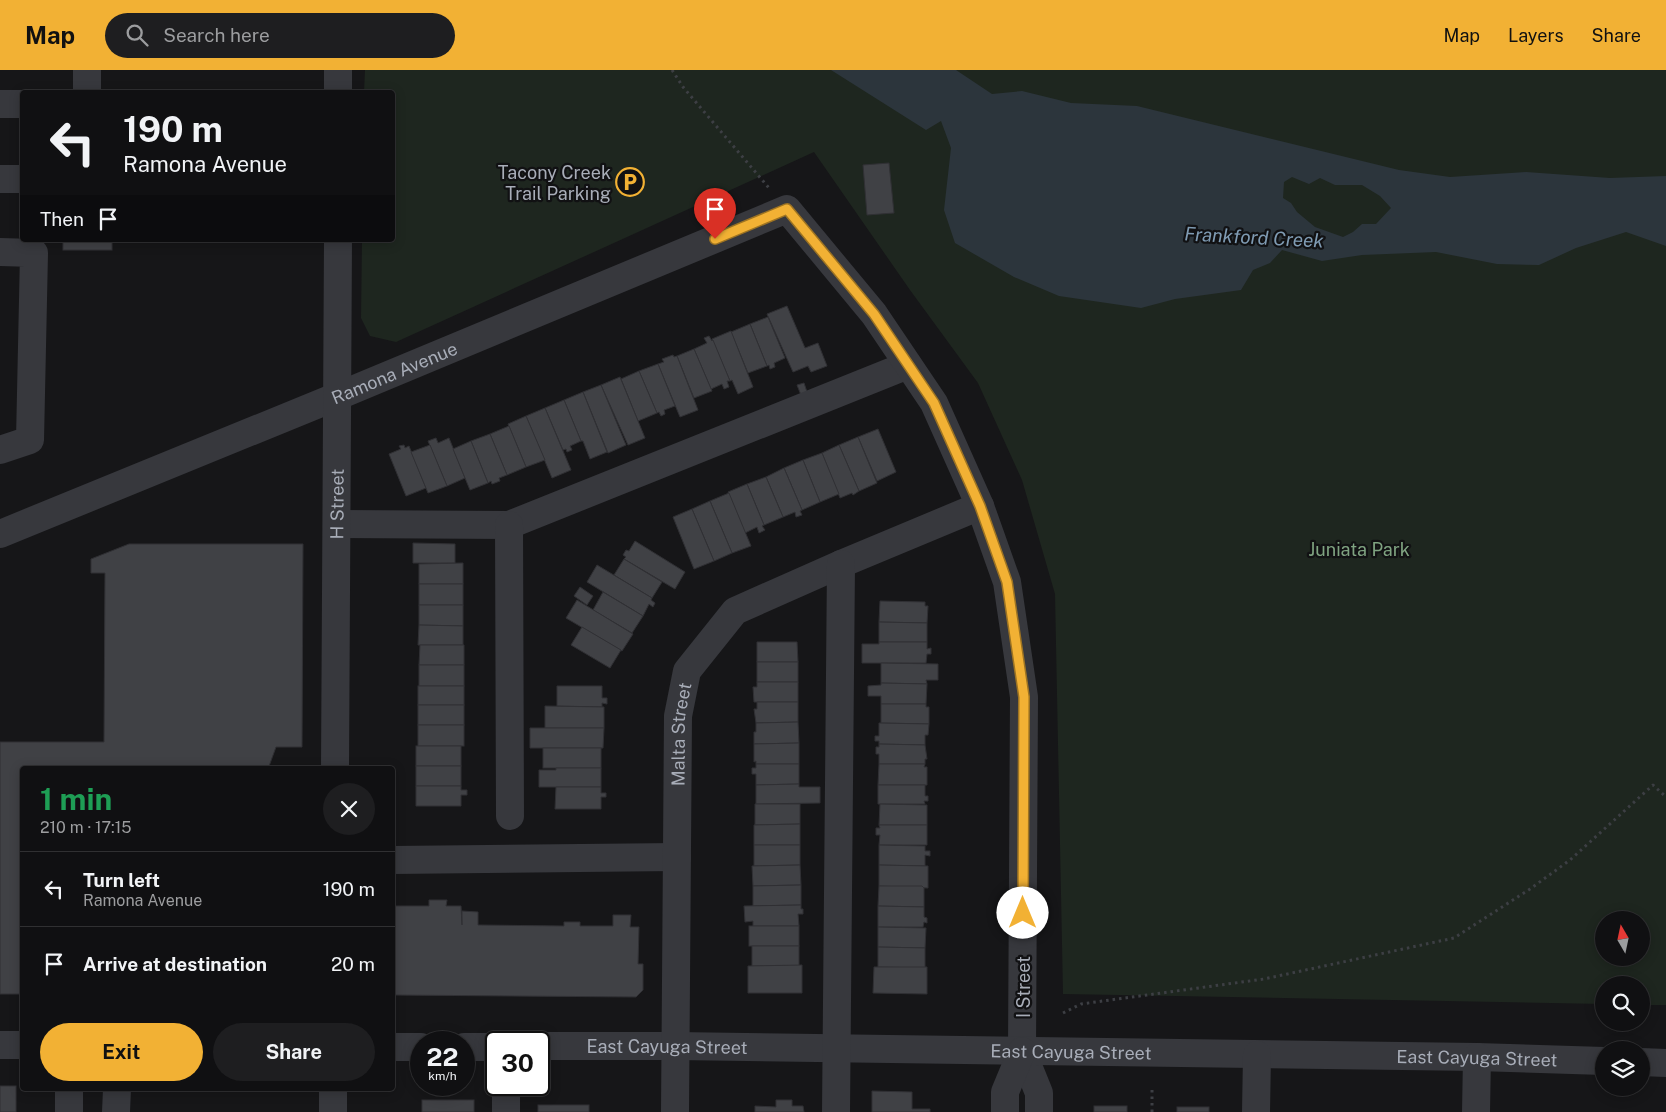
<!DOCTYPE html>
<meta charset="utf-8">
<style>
:root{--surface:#101012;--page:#1e1e20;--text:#f1f3f6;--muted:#9c9d9f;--line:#303032;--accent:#f2b134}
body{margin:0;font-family:"Public Sans",sans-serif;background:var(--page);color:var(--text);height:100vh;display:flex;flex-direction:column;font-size:19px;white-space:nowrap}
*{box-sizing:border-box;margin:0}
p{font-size:16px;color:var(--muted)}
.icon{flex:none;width:28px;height:28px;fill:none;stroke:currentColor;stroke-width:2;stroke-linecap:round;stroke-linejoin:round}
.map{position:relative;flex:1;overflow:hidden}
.drawer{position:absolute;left:20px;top:696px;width:375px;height:325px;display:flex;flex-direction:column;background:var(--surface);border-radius:5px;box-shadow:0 2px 12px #0003,0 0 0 1px var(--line)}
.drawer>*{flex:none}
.banner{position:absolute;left:20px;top:20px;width:375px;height:152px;border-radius:5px;box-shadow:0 2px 12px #0003,0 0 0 1px var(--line);background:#101012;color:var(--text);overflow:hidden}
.needle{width:32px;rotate:351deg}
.controls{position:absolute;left:1595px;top:841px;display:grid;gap:10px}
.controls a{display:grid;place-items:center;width:55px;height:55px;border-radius:50%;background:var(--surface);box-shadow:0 2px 12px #0003,0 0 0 1px var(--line);font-size:25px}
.speed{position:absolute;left:410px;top:961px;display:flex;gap:10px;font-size:25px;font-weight:700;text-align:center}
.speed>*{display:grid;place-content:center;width:65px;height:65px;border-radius:50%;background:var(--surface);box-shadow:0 2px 12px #0003,0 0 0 1px var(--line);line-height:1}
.speed small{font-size:12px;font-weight:400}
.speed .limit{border:2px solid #111;border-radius:8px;background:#fff;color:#111}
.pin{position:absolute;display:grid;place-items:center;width:42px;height:42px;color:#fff;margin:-51px -21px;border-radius:50% 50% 50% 0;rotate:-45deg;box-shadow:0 0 5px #0007}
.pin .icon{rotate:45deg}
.me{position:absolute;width:55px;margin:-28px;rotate:0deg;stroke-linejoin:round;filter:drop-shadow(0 0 4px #0008)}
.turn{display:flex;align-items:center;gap:18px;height:105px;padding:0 20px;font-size:22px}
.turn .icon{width:65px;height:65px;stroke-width:2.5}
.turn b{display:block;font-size:35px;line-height:42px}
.then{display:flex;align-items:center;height:48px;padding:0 20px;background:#0003;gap:10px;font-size:19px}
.round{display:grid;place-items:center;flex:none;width:52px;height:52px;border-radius:26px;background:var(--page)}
.overview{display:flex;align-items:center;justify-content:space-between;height:85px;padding:0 20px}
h1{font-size:30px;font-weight:700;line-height:38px;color:#1e9e55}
.cta{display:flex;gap:10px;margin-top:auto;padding:10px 20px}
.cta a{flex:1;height:58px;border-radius:30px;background:var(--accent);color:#111;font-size:20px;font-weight:700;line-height:58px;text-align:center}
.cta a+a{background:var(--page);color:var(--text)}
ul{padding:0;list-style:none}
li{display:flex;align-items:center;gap:15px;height:75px;padding:0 20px;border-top:1px solid var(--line)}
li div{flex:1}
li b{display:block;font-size:19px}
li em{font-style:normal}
header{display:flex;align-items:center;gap:30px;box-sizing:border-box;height:70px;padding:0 25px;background:var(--accent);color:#111}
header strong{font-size:24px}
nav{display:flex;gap:28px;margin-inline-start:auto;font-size:18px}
.search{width:350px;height:45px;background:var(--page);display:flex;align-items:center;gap:12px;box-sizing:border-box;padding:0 18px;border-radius:28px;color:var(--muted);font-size:19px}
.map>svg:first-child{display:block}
.green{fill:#1e261f;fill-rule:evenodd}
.water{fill:#2c353c;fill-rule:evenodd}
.building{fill:#404145;stroke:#303034}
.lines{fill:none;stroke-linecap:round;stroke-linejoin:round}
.path{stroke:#3d3f44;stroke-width:3;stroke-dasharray:2.5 4;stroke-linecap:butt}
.minor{stroke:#37383d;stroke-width:28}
.route-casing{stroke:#9d7322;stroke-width:12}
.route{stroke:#f2b134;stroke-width:9}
.labels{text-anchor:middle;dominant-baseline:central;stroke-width:4.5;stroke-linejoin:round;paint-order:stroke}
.poi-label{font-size:18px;fill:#a8adb8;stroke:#111113;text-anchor:end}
.street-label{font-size:18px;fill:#a8adb8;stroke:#111113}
.park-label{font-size:18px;fill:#7fa381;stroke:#111113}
.water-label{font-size:19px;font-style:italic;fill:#7f9bb3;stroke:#111113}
</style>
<header>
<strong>Map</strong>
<div class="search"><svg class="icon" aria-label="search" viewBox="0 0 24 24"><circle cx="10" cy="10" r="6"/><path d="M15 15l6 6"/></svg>Search here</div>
<nav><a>Map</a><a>Layers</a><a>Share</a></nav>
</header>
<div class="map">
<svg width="1666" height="1042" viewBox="0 0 1666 1042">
<rect width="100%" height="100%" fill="#161618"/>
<path class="green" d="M365,0H1666V935H1641V915H1604V934L1063,924L1055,524L1022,410L978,313L910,220L814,82L396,272L370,266L361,248L362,170H392V22H364ZM1604,850H1641V888H1604Z"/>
<path class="water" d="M831,0H956L992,24L1022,21L1071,33L1137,36L1399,100L1450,107L1526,102L1610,108L1666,106V176L1626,162L1576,178L1539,195L1497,194L1436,182L1362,185L1322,191L1282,180L1270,193L1253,200L1241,220L1175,229L1141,238L1059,226L1014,207L955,173L944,140L951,78L941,51L926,60ZM1292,107L1309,114L1320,108L1335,115H1362L1380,126L1391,138L1376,154H1362L1353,162L1343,167L1315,157L1297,142L1291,133L1283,128L1284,112Z"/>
<g class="building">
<path d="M889,93L894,143L867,145L863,95Z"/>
<rect x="63" y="170" width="49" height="10"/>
<path d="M787,236L805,278L818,273L827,296L811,302L808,296L793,302L767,244Z"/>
<path d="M768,247L785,288L774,293L775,297L770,299L769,295L767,296L750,254Z"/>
<path d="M750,254L767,296L748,303L731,262Z"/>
<path d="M731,261L753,317L738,324L732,310L730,311L712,269Z"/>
<path d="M709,266L712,271L713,270L730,311H727L729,317L724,319L722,314L711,319L694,279L707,273L704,268Z"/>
<path d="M694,279L712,321L694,328L677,286Z"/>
<path d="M673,285L674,287L677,286L698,340L680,347L658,294L664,292L662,289Z"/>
<path d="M658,294L675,336L664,340L665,344L661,346L659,342L657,343L639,301Z"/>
<path d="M639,301L657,343L638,351L621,309Z"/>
<path d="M620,307L645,368L628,375L601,315Z"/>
<path d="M804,313L807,322L801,325L797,315Z"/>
<path d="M601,315L626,375L608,383L583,322Z"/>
<path d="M583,322L607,382L590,389L583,371H581L564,330Z"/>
<path d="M564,330L581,371L570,376L572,380L567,382L566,379L563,380L545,338Z"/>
<path d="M545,338L571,400L552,408L526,346Z"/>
<path d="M526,346L545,390L526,397L508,354Z"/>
<path d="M509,356L526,397L507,405L490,364Z"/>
<path d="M878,359L896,402L877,411L858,367Z"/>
<path d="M490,364L507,405L499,408L500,411L492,414L491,411L488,413L471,371Z"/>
<path d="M858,367L877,413L859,421L839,375Z"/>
<path d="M436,368L438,373L449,368L465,408L447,416L428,371Z"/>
<path d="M471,371L488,413L470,420L453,379Z"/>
<path d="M404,375L405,378L409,376L426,418L406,426L389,384L401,379L399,376Z"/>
<path d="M430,375L447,416L428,423L411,382Z"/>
<path d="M839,375L859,421L853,425L852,423L840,428L822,383Z"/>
<path d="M822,383L839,424L820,432L803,390Z"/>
<path d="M803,390L820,432L802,440L784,398Z"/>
<path d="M784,398L802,440L800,441L802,445L796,447L795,442L783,447L766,407Z"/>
<path d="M766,407L783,447L764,455L747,414Z"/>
<path d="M747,414L764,455L762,456L765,460L759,463L757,457L745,463L728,422Z"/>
<path d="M729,423L751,476L732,483L710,431Z"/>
<path d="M710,431L732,483L714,491L692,439Z"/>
<path d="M692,439L714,491L694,499L673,447Z"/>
<path d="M635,471L685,502L675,519L624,489L626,487L623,485L626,480L629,481Z"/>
<path d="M413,473L455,474V493H413Z"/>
<path d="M129,474H303L302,677H276L268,699H22V924H0V672H104L105,503H91V489Z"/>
<path d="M624,489L662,512L652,528L614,505Z"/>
<path d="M463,493V514H419V494Z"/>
<path d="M597,495L652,528L651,530L655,533L653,537L649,534L643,546L587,512Z"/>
<rect x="419" y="514" width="44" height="21"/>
<path d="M580,517L593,526L587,535L574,526Z"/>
<path d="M603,522L643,546L632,563L593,540Z"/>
<path d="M577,530L633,564L622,581L566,548Z"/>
<path d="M880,531L925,532V536H928L927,553L879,552Z"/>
<path d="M419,535H463V556L419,555Z"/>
<path d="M879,552L927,553V572H879Z"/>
<path d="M419,555L463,556V575H418Z"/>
<path d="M582,557L621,580L610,598L571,575Z"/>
<path d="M757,572H797L798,592H757Z"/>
<path d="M879,572H927V579L931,578V584H927L926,593H862V574H879Z"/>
<path d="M420,575H464V595H419Z"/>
<rect x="757" y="592" width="41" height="20"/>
<path d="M881,593L938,594V610H926L927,614L881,613Z"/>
<rect x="419" y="595" width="45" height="21"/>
<path d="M757,612H798V632H754L753,617H757Z"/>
<path d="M881,613L927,614L926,634H881V626H868V616L881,615Z"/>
<rect x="418" y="616" width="46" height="19"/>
<path d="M557,616H602V628H607V634L602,633V637L557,636Z"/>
<path d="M757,632H798V652L756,653L754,639H757Z"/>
<path d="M881,634H926V637H929V654L881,653Z"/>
<rect x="418" y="635" width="46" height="20"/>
<path d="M545,636L604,637V658H545Z"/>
<path d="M798,652L799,673L754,674V662H756V653Z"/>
<path d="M879,653L929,654L928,665H925V675L879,674V671H875V666H879Z"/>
<rect x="418" y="655" width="46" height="21"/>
<path d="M530,658H604L603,678H530Z"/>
<path d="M799,673V694H756V691L754,692V674Z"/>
<path d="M879,674L925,675L927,689H925V694H879V684H876V677H879Z"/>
<rect x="416" y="676" width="45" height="20"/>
<rect x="543" y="678" width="58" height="20"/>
<path d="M756,694H799V714L756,715V704H752V698H756Z"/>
<path d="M879,694H925L924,697H927V715H878Z"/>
<rect x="416" y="696" width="45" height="20"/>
<path d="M556,698H601V717H539V700H556Z"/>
<path d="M799,714V717H820V733L756,734V715Z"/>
<path d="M878,715H925V726H928V731H924L925,734H878Z"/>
<path d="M416,716H461V720H467V725H461V736H416Z"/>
<path d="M556,717H601V723H606V727H601V739H555Z"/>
<path d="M755,734H800V754L755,755Z"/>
<path d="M880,734L927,735V755H879Z"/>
<path d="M800,754V775H754V755Z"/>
<path d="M879,755H927V775H879L880,765H876V758H880Z"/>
<path d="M754,775H800V795L754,796Z"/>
<path d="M879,775L925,776V781H930V786L925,785V796L879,795Z"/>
<path d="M800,795L801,815L753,816L752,796Z"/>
<path d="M879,795L928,796V818L879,816Z"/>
<path d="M801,815V835L753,836V816Z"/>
<path d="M879,816H922L924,818V837L878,836Z"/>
<path d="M429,830H447L446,836H461L462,855V841L478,842V855L564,856V852H580V856H613V845H631L630,857H639L638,894H643V920L636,927L392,925V836H429Z"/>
<path d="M801,835V839H803V844H798L799,856H753V851L745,852L744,836Z"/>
<path d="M878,836L924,837V847L927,848V853L924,852L923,857H878Z"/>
<rect x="749" y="856" width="50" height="20"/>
<path d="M878,857L926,858L925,878L878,877Z"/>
<rect x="752" y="876" width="47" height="20"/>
<path d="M878,877L925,878V898L878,897Z"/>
<path d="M802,895V923H748V896Z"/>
<path d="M874,897H927V924L873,923Z"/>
<rect x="0" y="1016" width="16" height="26"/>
<path d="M872,1021L912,1022V1039H930V1042H872Z"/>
<rect x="422" y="1030" width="52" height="12"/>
<path d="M776,1030H792V1036H803L804,1042H755V1036L776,1037Z"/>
<rect x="538" y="1035" width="51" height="7"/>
<rect x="1094" y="1036" width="33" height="6"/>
<rect x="1177" y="1037" width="32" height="5"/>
</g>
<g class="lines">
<g class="path">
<path d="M672,0L683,17L769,118"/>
<path d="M1063,943L1081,934L1264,909L1454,868L1530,819L1570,790L1653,715L1666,727"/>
<path d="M1152,1042V1018"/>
</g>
<g class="minor">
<path d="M87,22V0"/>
<path d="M338,22V0"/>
<path d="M0,34H22"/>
<path d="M0,109H22"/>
<path d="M0,182L34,183L30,370L0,380"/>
<path d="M337,454L509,455L908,295"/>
<path d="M509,455L510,746"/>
<path id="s1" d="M0,464L338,326L787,139L874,244L934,333L980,436L1007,512L1024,627L1022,981L1039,1023V1042"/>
<path id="s2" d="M335,699L338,170"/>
<path d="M392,790L677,787"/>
<path d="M0,975H22"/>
<path id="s3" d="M539,976H675L1477,987L1604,991"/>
<path d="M392,977H421"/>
<path d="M464,977H496"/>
<path d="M1641,992L1666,993"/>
<path d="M69,1042V1019"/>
<path d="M116,1042L117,1019"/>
<path d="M333,1042V1019"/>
<path d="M506,1042V1015"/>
<path id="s4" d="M675,1042L678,646L687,601L735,541L841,494L980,436"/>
<path d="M836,1042L841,494"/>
<path d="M1005,1042V1022L1022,981"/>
<path d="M1256,1042L1257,985"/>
<path d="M1476,1042L1477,987"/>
</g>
</g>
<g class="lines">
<defs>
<path id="route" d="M715,169L787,139L874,244L934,333L980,436L1007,512L1024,627L1023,843"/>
</defs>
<use href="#route" class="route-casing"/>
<use href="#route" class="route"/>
</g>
<defs>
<symbol id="parking-ring" viewBox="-11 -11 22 22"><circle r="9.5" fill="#111113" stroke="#f2b134" stroke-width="1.5"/><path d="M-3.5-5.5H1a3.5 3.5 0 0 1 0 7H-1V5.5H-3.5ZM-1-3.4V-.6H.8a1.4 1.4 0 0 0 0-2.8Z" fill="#f2b134"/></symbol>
</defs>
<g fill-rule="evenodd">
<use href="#parking-ring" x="614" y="96" width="32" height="32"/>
</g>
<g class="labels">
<g class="poi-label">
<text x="611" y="102">Tacony Creek<tspan x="611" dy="21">Trail Parking</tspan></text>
</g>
<g class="street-label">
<text stroke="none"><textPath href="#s1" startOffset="426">Ramona Avenue</textPath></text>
<text stroke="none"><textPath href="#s2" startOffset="265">H Street</textPath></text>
<text stroke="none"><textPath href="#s4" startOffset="378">Malta Street</textPath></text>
<text transform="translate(1023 917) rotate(-90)">I Street</text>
<text stroke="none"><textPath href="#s3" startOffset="128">East Cayuga Street</textPath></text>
<text stroke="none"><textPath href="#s3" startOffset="532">East Cayuga Street</textPath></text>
<text stroke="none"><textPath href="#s3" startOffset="938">East Cayuga Street</textPath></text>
</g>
<g class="park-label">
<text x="1359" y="479">Juniata Park</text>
</g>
<g class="water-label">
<text transform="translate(1254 167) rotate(3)">Frankford Creek</text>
</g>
</g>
</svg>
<div class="controls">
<a><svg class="needle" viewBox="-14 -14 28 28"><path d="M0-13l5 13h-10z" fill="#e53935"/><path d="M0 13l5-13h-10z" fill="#9c9d9f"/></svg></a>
<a><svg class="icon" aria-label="search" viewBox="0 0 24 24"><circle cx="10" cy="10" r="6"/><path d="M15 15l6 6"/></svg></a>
<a><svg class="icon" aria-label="layers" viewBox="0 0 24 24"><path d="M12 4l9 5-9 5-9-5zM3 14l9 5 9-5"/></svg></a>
</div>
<div class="speed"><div>22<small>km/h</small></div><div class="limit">30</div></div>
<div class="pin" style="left:715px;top:169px;background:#d93025"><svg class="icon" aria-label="arrive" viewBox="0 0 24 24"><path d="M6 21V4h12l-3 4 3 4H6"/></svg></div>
<svg class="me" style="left:1023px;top:843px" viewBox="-20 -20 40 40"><circle r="19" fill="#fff"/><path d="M0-13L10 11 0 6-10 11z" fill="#f2b134"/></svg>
<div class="banner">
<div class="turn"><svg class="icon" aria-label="left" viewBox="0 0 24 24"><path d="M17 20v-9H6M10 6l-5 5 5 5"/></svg><div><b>190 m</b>Ramona Avenue</div></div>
<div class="then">Then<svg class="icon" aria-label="arrive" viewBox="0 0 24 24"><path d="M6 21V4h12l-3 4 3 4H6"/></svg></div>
</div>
<section class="drawer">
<div class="overview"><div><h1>1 min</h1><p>210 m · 17:15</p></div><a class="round"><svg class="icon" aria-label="close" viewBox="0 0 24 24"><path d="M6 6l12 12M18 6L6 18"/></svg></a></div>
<ul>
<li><svg class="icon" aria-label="left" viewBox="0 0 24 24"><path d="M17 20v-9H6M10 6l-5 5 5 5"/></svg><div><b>Turn left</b><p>Ramona Avenue</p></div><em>190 m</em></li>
<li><svg class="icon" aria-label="arrive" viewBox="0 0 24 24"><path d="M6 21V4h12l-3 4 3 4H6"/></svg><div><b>Arrive at destination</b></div><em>20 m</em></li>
</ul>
<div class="cta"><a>Exit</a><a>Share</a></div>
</section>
</div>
